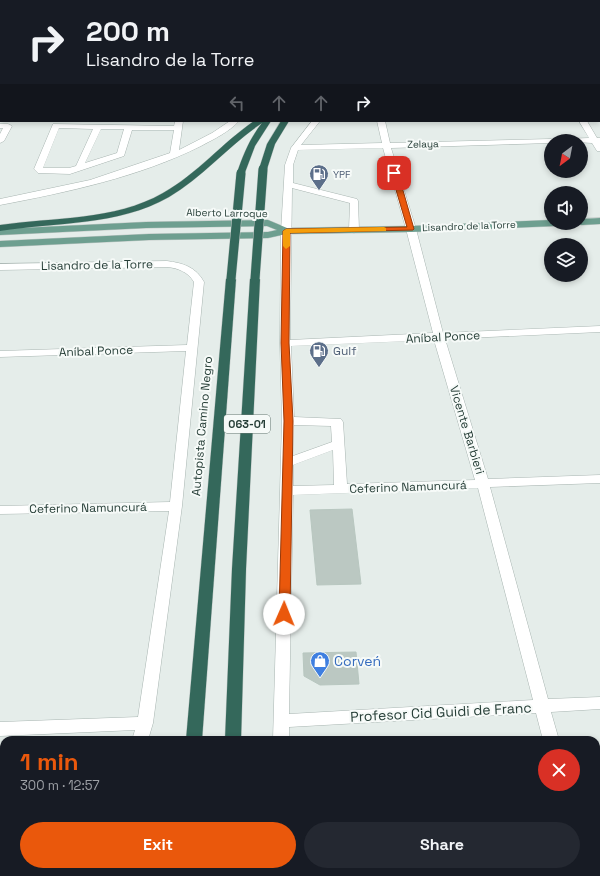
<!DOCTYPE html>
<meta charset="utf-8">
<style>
:root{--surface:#171b24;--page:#242831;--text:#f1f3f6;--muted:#9ea1a6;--accent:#ea580c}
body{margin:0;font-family:"Space Grotesk",sans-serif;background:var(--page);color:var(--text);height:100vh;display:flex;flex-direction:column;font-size:15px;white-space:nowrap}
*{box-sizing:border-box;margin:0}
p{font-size:13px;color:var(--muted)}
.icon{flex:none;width:22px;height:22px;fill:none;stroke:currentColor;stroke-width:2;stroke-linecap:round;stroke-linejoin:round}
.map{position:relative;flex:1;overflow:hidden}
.sheet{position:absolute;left:0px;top:736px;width:600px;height:140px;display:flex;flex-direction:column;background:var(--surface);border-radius:12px 12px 0 0;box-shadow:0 2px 6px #0003}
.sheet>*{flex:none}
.banner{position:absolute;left:0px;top:0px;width:600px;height:122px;box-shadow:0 2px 6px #0003;background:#171b24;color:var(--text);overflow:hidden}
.needle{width:26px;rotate:212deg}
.tools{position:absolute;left:544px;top:134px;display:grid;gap:8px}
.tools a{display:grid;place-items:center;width:44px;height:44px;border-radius:50%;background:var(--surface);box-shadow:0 2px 6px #0003;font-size:20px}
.pin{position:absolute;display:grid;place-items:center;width:34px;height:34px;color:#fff;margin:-17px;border-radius:8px;box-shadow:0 2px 6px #0006}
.me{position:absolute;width:44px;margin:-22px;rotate:1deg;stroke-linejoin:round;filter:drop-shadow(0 0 3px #0008)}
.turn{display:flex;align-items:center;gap:14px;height:84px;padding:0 20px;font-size:18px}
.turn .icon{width:52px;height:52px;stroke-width:2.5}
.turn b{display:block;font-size:28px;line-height:34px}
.lanes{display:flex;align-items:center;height:38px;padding:0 20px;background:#0003;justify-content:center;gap:20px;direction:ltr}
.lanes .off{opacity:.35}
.round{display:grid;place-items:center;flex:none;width:42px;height:42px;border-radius:21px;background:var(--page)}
.overview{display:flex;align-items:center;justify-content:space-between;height:68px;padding:0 20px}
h1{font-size:24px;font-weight:800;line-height:30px;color:var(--accent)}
.primary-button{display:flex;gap:8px;margin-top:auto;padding:8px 20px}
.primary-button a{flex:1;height:46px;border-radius:24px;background:var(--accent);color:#fff;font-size:16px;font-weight:800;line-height:46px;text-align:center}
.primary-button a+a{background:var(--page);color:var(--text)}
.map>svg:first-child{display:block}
.building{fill:#bbc8c2;stroke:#b8c7c0}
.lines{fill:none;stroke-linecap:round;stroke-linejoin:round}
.minor-casing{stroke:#a8b5b1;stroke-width:1}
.major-casing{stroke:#c2c9c7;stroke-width:1}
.highway-casing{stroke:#c2c9c7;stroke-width:1}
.minor{fill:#fff;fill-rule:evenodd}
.major{fill:#6e9f90;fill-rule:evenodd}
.highway{fill:#34685b;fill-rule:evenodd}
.highway-bridge-casing{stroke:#c2c9c7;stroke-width:10;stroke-linecap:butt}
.highway-bridge{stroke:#34685b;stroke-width:9}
.route{fill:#ea580c;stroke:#983908}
.slow{fill:#f59e0b}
.labels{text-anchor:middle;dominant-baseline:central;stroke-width:4;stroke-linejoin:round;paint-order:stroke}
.far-street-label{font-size:10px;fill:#263e37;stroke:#f6faf8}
.far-service-label{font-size:10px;fill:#4e5e75;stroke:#f6faf8;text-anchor:start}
.shield{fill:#f6faf8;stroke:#647671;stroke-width:1}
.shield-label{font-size:11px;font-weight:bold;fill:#263e37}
.street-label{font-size:12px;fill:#263e37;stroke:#f6faf8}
.service-label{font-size:12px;fill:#4e5e75;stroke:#f6faf8;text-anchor:start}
.near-shop-label{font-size:14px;fill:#366cbe;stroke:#f6faf8;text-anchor:start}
.near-street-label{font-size:14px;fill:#263e37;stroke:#f6faf8}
</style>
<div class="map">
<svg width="600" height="876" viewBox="0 0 600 876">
<rect width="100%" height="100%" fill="#e5edea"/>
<g class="building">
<path d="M352,509L361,584L317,585L310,510Z"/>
<path d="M356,652L359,684L320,685L304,676L303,653Z"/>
</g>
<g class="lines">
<defs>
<g id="minor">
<path d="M343,0H349L350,1H344Z"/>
<path d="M440,0H449L450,1H441Z"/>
<rect x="0" y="23" width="1" height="4"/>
<rect x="599" y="25" width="1" height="4"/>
<rect x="599" y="41" width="1" height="4"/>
<rect x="599" y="73" width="1" height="4"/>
<rect x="0" y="111" width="1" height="4"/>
<path d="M175,121H183L179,150L212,133L230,121H239C229,132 214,139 201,146C139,177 68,192 0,205V199L90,180L170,153L174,130H132L124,156L70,174L38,173L34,169L53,124L174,126ZM59,128L93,129L76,166L69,168H43ZM101,129H124L117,153L85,163Z"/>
<path d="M312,121H320L301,145L382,143L377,121H385L390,143L551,139L555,141H551V143L391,148L416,229L443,333L600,326V332L445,339L488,479L600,475V483L490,487L548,699L600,697V709L551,712L559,740H543L536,713L289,727V740H273L282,421L280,343L281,231L285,165L291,148ZM383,148L406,229L433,333L290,340L292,188L350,203L349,230L354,233L359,230L358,201L357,199L293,183V165L298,150ZM434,340L475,480L347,484L343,422L341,419L294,417L291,346ZM294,425L331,426L332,442L293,456ZM333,450L334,485L293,486V465ZM478,488L533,700L289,714L293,495Z"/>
<path d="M579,121H587L597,138H600V151H597L592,143L559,141L563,139L589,138Z"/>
<path d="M0,124H8L12,126L4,141L0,143V134L3,128H0Z"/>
<path d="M167,261C183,263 196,267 204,282L182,506L153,723L148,740H132L135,730L0,736V722L138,717L169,511L0,514V506L170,502L186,351L0,357V351L187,345L194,282C188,272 178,268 167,267L0,270V264Z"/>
<path d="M103,872H121L120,876H102Z"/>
<rect x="268" y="872" width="18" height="4"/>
<path d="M578,872H596L597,876H579Z"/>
</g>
<g id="major">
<path d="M600,218V224L581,225L577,223H581V219Z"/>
<path d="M268,220L287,228L411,226L551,220V223H561L556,226L411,232L286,234L268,238L149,240L0,247V241L149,234L268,232L277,230L267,226L146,228L0,235V229L146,222Z"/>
</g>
<g id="highway">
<path d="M254,121H271L255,146L244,175H238L237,173C243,155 250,138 262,123C229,145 203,177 169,197C118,226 56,222 0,231V225C54,217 114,221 163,193C197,174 222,143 254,121Z"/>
<path d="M281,121H289L275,144L267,169L263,172L260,171L259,169L267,144Z"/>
<path d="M231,276L236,279L202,740H186L226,279Z"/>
<path d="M255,276L260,279L246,569L241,740H225L232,569L250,279Z"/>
<rect x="125" y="872" width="18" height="4"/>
<rect x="175" y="872" width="18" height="4"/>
<rect x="219" y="872" width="18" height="4"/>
</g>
</defs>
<use href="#minor" class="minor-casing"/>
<use href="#major" class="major-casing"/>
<use href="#highway" class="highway-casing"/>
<use href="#minor" class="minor"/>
<use href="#major" class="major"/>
<use href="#highway" class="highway"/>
<defs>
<g id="highway-bridge">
<path d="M231,279L241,173"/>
<path d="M255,279L263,169"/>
</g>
</defs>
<use href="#highway-bridge" class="highway-bridge-casing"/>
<use href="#highway-bridge" class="highway-bridge"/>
</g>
<path class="route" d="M394,171L398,173L414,229L413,230L290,233L289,343L293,421L290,614L288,617L284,618L281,617L279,614L284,421L281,343L283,231L286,229L407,227L391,173Z"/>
<path class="slow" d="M384,227L386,228V231L290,233V246L286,249L283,246V231L286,229Z"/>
<defs>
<symbol id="fuel-pin" viewBox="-11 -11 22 30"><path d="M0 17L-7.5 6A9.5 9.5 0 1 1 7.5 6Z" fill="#5c6f8a" stroke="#f6faf8"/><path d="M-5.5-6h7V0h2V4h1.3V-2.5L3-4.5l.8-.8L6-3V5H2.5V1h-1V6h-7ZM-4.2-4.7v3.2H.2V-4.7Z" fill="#fff"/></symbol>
<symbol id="shop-pin" viewBox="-11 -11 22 30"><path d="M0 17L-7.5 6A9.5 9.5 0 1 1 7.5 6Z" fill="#3f7fe0" stroke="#f6faf8"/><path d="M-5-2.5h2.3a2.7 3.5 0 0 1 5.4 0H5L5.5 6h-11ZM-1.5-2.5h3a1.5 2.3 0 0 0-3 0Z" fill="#fff"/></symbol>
</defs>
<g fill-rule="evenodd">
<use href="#fuel-pin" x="308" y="163" width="22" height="30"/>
<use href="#fuel-pin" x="308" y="340" width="22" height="30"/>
<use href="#shop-pin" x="309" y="650" width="22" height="30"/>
</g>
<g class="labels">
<g class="far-street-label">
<text transform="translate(423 144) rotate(-1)">Zelaya</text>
<text transform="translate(227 213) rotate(1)">Alberto Larroque</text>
<text transform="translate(469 226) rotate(-2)">Lisandro de la Torre</text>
</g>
<g class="far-service-label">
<text x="333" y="174">YPF</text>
</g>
<rect class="shield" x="224" y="415" width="46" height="18" rx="3"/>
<g class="shield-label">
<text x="247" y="424">063-01</text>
</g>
<g class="street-label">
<text transform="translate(97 265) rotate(-1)">Lisandro de la Torre</text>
<text transform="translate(443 337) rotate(-3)">Aníbal Ponce</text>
<text transform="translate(96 351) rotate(-2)">Aníbal Ponce</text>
<text transform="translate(202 426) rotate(-85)">Autopista Camino Negro</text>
<text transform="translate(467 430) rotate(73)">Vicente Barbieri</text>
<text transform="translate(408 487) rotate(-2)">Ceferino Namuncurá</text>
<text transform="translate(88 508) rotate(-1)">Ceferino Namuncurá</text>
</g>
<g class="service-label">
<text x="333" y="351">Gulf</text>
</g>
<g class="near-shop-label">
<text x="334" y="661">Corveń</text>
</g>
<g class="near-street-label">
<text transform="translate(441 712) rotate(-3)">Profesor Cid Guidi de Franc</text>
</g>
</g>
</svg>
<div class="tools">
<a><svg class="needle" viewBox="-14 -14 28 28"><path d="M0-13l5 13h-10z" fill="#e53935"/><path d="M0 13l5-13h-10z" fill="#9ea1a6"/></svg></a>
<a><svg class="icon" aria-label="sound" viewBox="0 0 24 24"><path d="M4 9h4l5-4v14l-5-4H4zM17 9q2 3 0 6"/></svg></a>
<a><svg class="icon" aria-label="layers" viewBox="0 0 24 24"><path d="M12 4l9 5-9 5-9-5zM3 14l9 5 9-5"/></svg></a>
</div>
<div class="pin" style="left:394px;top:173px;background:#d93025"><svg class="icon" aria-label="arrive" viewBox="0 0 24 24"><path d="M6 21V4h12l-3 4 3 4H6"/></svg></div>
<svg class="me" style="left:284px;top:614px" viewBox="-20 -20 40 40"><circle r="19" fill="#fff"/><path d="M0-13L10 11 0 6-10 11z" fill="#ea580c"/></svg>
<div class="banner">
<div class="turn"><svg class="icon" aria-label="right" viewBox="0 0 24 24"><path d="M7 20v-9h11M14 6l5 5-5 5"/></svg><div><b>200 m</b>Lisandro de la Torre</div></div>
<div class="lanes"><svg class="icon off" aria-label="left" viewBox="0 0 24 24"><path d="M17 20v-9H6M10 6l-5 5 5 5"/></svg><svg class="icon off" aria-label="ahead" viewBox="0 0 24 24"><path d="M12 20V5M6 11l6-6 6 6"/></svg><svg class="icon off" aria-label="ahead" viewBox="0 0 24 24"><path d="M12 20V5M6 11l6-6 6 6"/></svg><svg class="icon" aria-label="right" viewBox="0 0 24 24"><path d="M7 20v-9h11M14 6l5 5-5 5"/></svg></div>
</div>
<section class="sheet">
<div class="overview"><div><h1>1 min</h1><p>300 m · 12:57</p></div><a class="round" style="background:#d93025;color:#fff"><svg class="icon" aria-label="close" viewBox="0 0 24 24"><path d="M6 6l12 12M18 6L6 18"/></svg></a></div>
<div class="primary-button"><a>Exit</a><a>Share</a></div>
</section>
</div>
